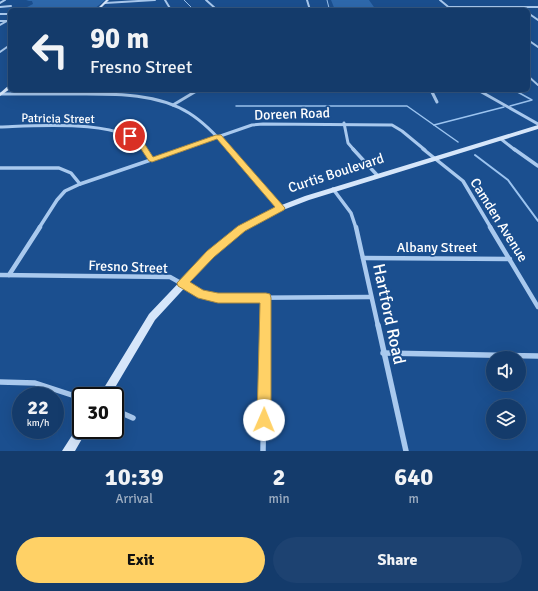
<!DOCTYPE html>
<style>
:root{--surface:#143b6b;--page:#1d4271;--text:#f1f3f6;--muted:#9dadc1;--line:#33557e;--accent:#ffd166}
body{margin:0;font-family:Signika,sans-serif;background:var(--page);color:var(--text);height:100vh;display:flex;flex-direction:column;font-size:15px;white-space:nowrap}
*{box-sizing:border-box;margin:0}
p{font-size:13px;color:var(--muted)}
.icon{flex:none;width:22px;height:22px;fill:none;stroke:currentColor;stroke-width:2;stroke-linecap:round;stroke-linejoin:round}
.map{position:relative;height:451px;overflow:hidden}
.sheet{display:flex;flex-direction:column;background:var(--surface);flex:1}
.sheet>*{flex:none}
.guide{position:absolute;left:8px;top:8px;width:522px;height:84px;border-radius:6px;box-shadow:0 4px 16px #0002,0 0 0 1px var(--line);background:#143b6b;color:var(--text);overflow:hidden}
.fabs{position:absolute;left:486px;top:351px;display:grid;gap:8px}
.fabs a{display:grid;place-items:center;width:40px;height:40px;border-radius:50%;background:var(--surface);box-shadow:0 4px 16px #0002,0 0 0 1px var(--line);font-size:20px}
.speed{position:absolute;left:12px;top:387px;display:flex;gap:8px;font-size:20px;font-weight:700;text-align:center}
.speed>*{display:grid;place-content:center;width:52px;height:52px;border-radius:50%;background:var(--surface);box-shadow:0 4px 16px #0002,0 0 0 1px var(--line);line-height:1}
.speed small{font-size:10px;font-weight:400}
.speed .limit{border:2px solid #111;border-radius:6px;background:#fff;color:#111}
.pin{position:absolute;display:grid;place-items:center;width:34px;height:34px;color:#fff;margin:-17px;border:2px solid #fff;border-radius:50%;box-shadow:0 1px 4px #0007}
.me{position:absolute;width:44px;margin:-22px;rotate:1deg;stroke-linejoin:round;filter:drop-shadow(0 0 3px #0008)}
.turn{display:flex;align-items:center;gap:14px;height:84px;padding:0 16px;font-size:18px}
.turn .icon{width:52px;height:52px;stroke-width:2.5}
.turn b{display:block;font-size:28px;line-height:34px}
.eta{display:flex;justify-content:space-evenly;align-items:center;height:68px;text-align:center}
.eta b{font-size:24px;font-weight:700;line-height:28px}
.action{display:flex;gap:8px;margin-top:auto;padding:8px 16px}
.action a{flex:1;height:46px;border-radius:24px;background:var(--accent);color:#111;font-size:16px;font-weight:700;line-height:46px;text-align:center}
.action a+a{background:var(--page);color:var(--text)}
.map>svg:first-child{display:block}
.green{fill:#2e69ad}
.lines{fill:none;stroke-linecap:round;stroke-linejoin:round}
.stream-far2{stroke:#9cc4f0;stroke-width:1}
.stream-far1{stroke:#9cc4f0;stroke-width:1.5}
.stream{stroke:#9cc4f0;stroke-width:2}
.street-far4{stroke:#a9c9ee;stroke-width:2}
.street-far3{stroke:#a9c9ee;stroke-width:3}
.street-far2{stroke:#a9c9ee;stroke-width:3.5}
.street-far1{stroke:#a9c9ee;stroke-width:4.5}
.street{stroke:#a9c9ee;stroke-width:5.5}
.secondary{fill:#d6e6fa;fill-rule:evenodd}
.route{fill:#ffd166;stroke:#a68842}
.labels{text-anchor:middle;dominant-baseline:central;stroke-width:3.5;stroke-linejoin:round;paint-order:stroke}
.far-street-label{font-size:12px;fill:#fff;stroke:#1b4f8f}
.street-label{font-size:14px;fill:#fff;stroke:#1b4f8f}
.near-street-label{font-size:17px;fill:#fff;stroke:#1b4f8f}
</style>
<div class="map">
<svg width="538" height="451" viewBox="0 0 538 451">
<rect width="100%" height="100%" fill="#1b4f8f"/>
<g class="green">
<path d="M29,0H105L93,10H21L33,4L32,1H26Z"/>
<path d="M331,0H369L376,10H335Z"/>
</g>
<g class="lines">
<g class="stream-far2">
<path d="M184,0L194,10"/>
<path d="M327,0L329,8"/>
</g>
<g class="stream-far1">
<path d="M236,106H407L458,142"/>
<path d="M510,106L532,100L514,90"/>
<path d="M434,125L504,107"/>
</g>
<path class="stream" d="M475,155L508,180L538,221"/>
<g class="street-far4">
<path d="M165,0L171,10"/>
<path d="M206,0L216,9H310"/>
<path d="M307,0L310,10"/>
<path d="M440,0L452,10"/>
<path d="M0,3L5,0"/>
<path d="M105,3L155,0"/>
<path d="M0,7L11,6"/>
<path d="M448,7H538"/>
<path d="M161,10L170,9"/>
<path d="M528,13L538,20"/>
<path d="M0,14H10"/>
<path d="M0,21H10"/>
<path d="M0,25L7,21"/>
<path d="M528,40L538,47"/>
<path d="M0,52L10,45"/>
<path d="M528,76L538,85"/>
</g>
<g class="street-far3">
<path d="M431,90L437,102"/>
<path d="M478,90L538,124"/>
<path d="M0,94C24,94 49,94 73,94C110,94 156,92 189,113C205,123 217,136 229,150"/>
<path d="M173,105L198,90"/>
<path d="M344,123L348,143L354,150"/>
<path d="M0,127C33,126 127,118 146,150"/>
<path d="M501,139L515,150"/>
<path d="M180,150L252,125L263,124L392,125L402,131L425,150"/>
</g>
<g class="street-far2">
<path d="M145,149L152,160"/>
<path d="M228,149L281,208"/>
<path d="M353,149L377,175"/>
<path d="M423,149L463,181L491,228"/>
<path d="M514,149L538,166"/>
<path d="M0,168H59L71,173L80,184"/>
<path d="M333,189L351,213L356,228"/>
<path d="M39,228L57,200L65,191L80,184L183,149"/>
</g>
<g class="street-far1">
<path d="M356,227L378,326"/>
<path d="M490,227L538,307"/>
<path d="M363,258L510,259"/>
<path d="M0,275L170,277L202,295L218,298L371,297"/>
<path d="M9,275L40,227"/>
<path d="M265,326L266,298"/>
</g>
<g class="street">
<path d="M378,325L406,451"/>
<path d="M383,353L538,356"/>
<path d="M0,382L35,383L81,398"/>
<path d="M115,410L133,418"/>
<path d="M263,451L265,325"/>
</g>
<g class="secondary">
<path d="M106,0H109L99,10H96Z"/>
<path d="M8,86H10V89L0,96V93Z"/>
<path d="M538,125V129L309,200L283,210L243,231L214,256L155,320L110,396H99L149,314L208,252L239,227L279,206L305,196Z"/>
<path d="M81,425V430H87L75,451H62L78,426Z"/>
</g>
</g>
<path class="route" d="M130,134L144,143L153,157L216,135H221L285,208L284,210L245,231L214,257L190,282L203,290L218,293H266L270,294L271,298V420L269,425L264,427L259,425L257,420L260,303H218L198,298L178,286L177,283L207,251L238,226L275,207L217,139L152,162L149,161L139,146L128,138L127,136Z"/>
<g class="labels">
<g class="far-street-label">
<text transform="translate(58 119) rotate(1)">Patricia Street</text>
</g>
<g class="street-label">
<text transform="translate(292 114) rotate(-2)">Doreen Road</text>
<text transform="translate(336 173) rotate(-18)">Curtis Boulevard</text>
<text transform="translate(499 220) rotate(58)">Camden Avenue</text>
<text x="437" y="247">Albany Street</text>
<text transform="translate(128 267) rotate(2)">Fresno Street</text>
</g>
<g class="near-street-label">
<text transform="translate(389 314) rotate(78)">Hartford Road</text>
</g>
</g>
</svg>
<div class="fabs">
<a><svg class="icon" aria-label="sound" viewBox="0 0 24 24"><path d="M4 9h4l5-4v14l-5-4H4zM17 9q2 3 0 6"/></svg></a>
<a><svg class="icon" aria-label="layers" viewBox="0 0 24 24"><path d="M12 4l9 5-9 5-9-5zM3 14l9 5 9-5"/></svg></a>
</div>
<div class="speed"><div>22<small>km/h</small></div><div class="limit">30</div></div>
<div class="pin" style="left:130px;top:136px;background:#d93025"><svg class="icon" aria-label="arrive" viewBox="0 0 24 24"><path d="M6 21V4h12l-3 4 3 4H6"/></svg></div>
<svg class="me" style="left:264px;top:420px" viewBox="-20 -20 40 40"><circle r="19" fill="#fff"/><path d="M0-13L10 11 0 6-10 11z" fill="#ffd166"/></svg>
<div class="guide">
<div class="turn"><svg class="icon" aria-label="left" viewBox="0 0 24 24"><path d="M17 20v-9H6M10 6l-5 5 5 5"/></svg><div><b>90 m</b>Fresno Street</div></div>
</div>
</div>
<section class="sheet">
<div class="eta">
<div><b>10:39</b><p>Arrival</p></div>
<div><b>2</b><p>min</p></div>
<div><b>640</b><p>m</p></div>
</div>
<div class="action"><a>Exit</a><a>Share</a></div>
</section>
